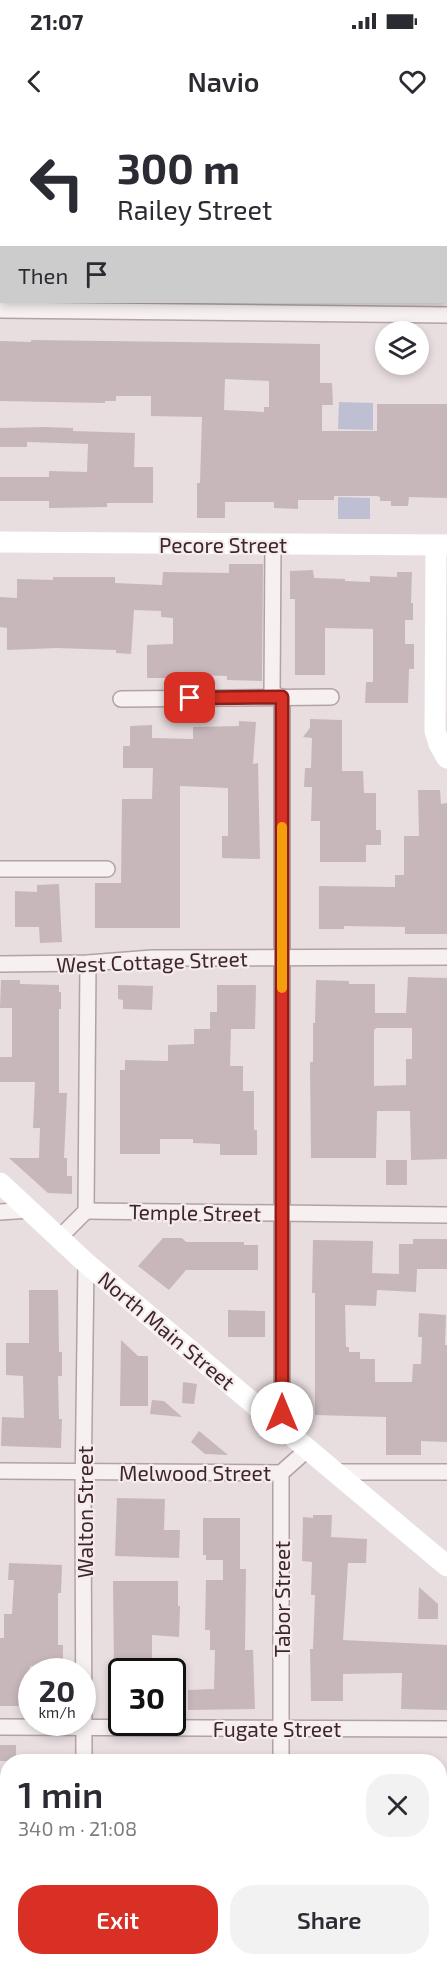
<!DOCTYPE html>
<meta charset="utf-8">
<style>
:root{--surface:#fff;--page:#f2f2f3;--text:#2b2b33;--muted:#7c7c81;--accent:#d93025}
body{margin:0;font-family:"Exo 2",sans-serif;background:var(--page);color:var(--text);height:100vh;display:flex;flex-direction:column;font-size:22px;white-space:nowrap}
*{box-sizing:border-box;margin:0}
p{font-size:20px;color:var(--muted)}
.icon{flex:none;width:33px;height:33px;fill:none;stroke:currentColor;stroke-width:2;stroke-linecap:round;stroke-linejoin:round}
.map{position:relative;flex:1;overflow:hidden}
.details{position:absolute;left:0px;top:1634px;width:447px;height:212px;display:flex;flex-direction:column;background:var(--surface);border-radius:24px 24px 0 0;box-shadow:0 3px 9px #0003}
.details>*{flex:none}
.guide{position:absolute;left:0px;top:0px;width:447px;height:183px;box-shadow:0 3px 9px #0003;background:#fff;color:var(--text);overflow:hidden}
.fabs{position:absolute;left:375px;top:201px;display:grid;gap:12px}
.fabs a{display:grid;place-items:center;width:54px;height:54px;border-radius:50%;background:var(--surface);box-shadow:0 3px 9px #0003;font-size:30px}
.speed{position:absolute;left:18px;top:1538px;display:flex;gap:12px;font-size:30px;font-weight:700;text-align:center}
.speed>*{display:grid;place-content:center;width:78px;height:78px;border-radius:50%;background:var(--surface);box-shadow:0 3px 9px #0003;line-height:1}
.speed small{font-size:15px;font-weight:400}
.speed .limit{border:3px solid #111;border-radius:9px;background:#fff;color:#111}
.pin{position:absolute;display:grid;place-items:center;width:51px;height:51px;color:#fff;margin:-26px;border-radius:12px;box-shadow:0 3px 9px #0006}
.me{position:absolute;width:66px;margin:-33px;rotate:0deg;stroke-linejoin:round;filter:drop-shadow(0 0 4px #0008)}
.turn{display:flex;align-items:center;gap:21px;height:126px;padding:0 18px;font-size:27px}
.turn .icon{width:78px;height:78px;stroke-width:2.5}
.turn b{display:block;font-size:42px;line-height:51px}
.then{display:flex;align-items:center;height:57px;padding:0 18px;background:#0003;gap:12px;font-size:22px}
.round{display:grid;place-items:center;flex:none;width:63px;height:63px;border-radius:24px;background:var(--page)}
.overview{display:flex;align-items:center;justify-content:space-between;height:102px;padding:0 18px}
h1{font-size:36px;font-weight:600;line-height:45px}
.primary-button{display:flex;gap:12px;margin-top:auto;padding:12px 18px}
.primary-button a{flex:1;height:69px;border-radius:24px;background:var(--accent);color:#fff;font-size:24px;font-weight:600;line-height:69px;text-align:center}
.primary-button a+a{background:var(--page);color:var(--text)}
.status{display:flex;justify-content:space-between;align-items:center;height:42px;padding:0 30px;background:var(--surface);direction:ltr}
.status svg{height:16px;fill:currentColor}
header{display:flex;justify-content:space-between;align-items:center;height:78px;padding:0 18px;background:var(--surface);font-size:27px;font-weight:600}
.map>svg:first-child{display:block}
.green{fill:#bebfd2}
.building{fill:#c8b7ba;fill-rule:evenodd}
.lines{fill:none;stroke-linecap:round;stroke-linejoin:round}
.street-casing{stroke:#b2a2a5;stroke-width:18}
.street{stroke:#f6f0f1;stroke-width:15}
.secondary{stroke:#fff;stroke-width:21}
.route-casing{stroke:#8d1f18;stroke-width:15}
.route{stroke:#d93025;stroke-width:10}
.slow{stroke:#f59e0b;stroke-width:10}
.labels{text-anchor:middle;dominant-baseline:central;stroke-width:4.5;stroke-linejoin:round;paint-order:stroke}
.street-label{font-size:21px;fill:#3f262a;stroke:#f5ecee}
</style>
<div class="status"><b>21:07</b><svg viewBox="0 0 49 12"><path d="M0 12V9h3v3zM5 12V6h3v6zM10 12V3h3v9zM15 12V0h3v12zM26 1h20v11H26zM47 4h2v5h-2z"/></svg></div>
<header><svg class="icon" aria-label="back" viewBox="0 0 24 24"><path d="M15 5l-7 7 7 7"/></svg>Navio<svg class="icon" aria-label="heart" viewBox="0 0 24 24"><path d="M12 20l-8-8c-3-5 5-10 8-4 3-6 11-1 8 4z"/></svg></header>
<div class="map">
<svg width="447" height="1844" viewBox="0 0 447 1844">
<rect width="100%" height="100%" fill="#e8dddf"/>
<g class="green">
<path d="M339,282L373,283V310L338,309Z"/>
<path d="M338,377L370,378V399H338Z"/>
</g>
<g class="building">
<path d="M31,220L320,224V263H332L333,285H322V311H377V284H447V378L409,377L408,386H391V381H380V377L377,376H334V380H298V389L274,388V382H225V398H197V363H200L202,297L151,296V276H116V281H105V283L0,281V221L31,222ZM225,259L269,261V287H264V292L224,290Z"/>
<path d="M45,307L73,308V311L135,313L134,347H153V383H107V387L49,388V381H0V357H49V351L87,352L88,324L27,322V327H0V308Z"/>
<path d="M229,444H263L262,561L227,560V556L199,555V566H172V558H147V525L173,524V498L161,497V491L134,490L131,534L116,533V530L57,528L7,530V508L0,507V477L17,478V459L53,460V457H115V463L162,465L163,452L229,453Z"/>
<path d="M313,450L314,458L345,459V461L370,462V456L397,457V452H412L411,483H413V500H405V524H414V549H409L408,583H365L366,562H373V509L325,508V555H295V479H290V451Z"/>
<path d="M310,599L342,600V651H363L364,673H376V710H381V725H366V742H320V701H311L312,667H304L305,648H311L312,618L303,617L310,608Z"/>
<path d="M239,601L256,602L253,644L258,643L260,739L222,738V716H228V668L180,666V808H95V763H121L122,679H152L153,648H123V626H130V606L152,605V618L193,619V607L239,606Z"/>
<path d="M418,670H440L441,684L447,683V814H405V807L344,806V809H319V766L395,767V755H404V716H419Z"/>
<path d="M59,764L62,822L40,823L39,807H15V771L37,772V765Z"/>
<path d="M408,857L447,858V1039L411,1040L410,991H377L376,1038H311L310,942H313V903H315L316,860L349,861V864H375V893H406ZM376,908H412V939H406V965L374,966V910Z"/>
<path d="M1,860H20V864L59,865V872H61V889H59V973H67L64,1038H67V1056H72V1074L48,1073L9,1038H39L40,1008H33L35,962H0V937H12V888H0Z"/>
<path d="M118,865L153,866L152,890L123,889V880L118,879Z"/>
<path d="M217,865H256L255,909H231L230,946H243V971H254V1010H257V1035H220V1024L193,1023V1019H160V1034H120V950H125V940L168,941V925L194,924V909H210V892H217Z"/>
<rect x="386" y="1040" width="21" height="25"/>
<path d="M163,1118H182L186,1122H244V1125H258V1150H186L169,1170L138,1146Z"/>
<path d="M413,1119H447V1149H417L416,1172L377,1170L376,1186L345,1185L346,1227H349V1232H360V1239H375V1262H412L413,1244H421L422,1217H418L419,1193L446,1195L445,1225H447V1322L421,1321V1335H386V1297L315,1295V1173H312L313,1120L373,1121L372,1153L399,1154V1124H413Z"/>
<path d="M29,1170H58L59,1232H62V1256H58L59,1299H62L61,1328L1,1326L2,1297L24,1298L23,1256L6,1255V1223H29Z"/>
<path d="M228,1190L265,1191V1217H228Z"/>
<path d="M121,1220L138,1236H148V1286H120Z"/>
<path d="M183,1262L197,1264L194,1284L182,1283Z"/>
<path d="M152,1280L164,1281L182,1297L150,1294Z"/>
<path d="M199,1311L228,1335L205,1334L191,1322Z"/>
<path d="M117,1378L165,1379L164,1410H180L179,1438L115,1436Z"/>
<path d="M313,1395H332L331,1417L367,1419L366,1443H348L343,1520L447,1525V1590L401,1589L402,1553L343,1554V1581H311L310,1529H313L315,1475H311L312,1442L302,1441L303,1397L313,1398Z"/>
<path d="M203,1398H240V1449H246L245,1530H253L255,1589L188,1590V1570L214,1569L215,1530H210V1510H205L206,1460H223V1440H206V1435H203Z"/>
<path d="M9,1443L62,1445L61,1473H58V1525H63V1546H30L29,1586H0V1518H4V1494H12L14,1460H8Z"/>
<path d="M113,1461H178V1486H180L179,1517L152,1515V1551H114Z"/>
<path d="M419,1467L438,1484V1499H418Z"/>
<rect x="0" y="1625" width="16" height="16"/>
</g>
<g class="lines">
<defs>
<g id="street">
<path d="M0,190L447,195"/>
<path d="M273,424L272,574L282,577V1307"/>
<path d="M121,579L331,577"/>
<path d="M0,749H107"/>
<path d="M0,844L88,843L152,838L447,837"/>
<path d="M86,1091L447,1095"/>
<path d="M0,1092L30,1090"/>
<path d="M59,1118L86,1091L88,843"/>
<path d="M0,1351L281,1353"/>
<path d="M336,1352H447"/>
<path d="M0,1607L447,1609"/>
<path d="M84,1641L83,1373L86,1143"/>
<path d="M281,1641V1353L308,1329"/>
<path d="M85,1838L86,1844"/>
<path d="M280,1844V1838"/>
</g>
</defs>
<use href="#street" class="street-casing"/>
<use href="#street" class="street"/>
<g class="secondary">
<path d="M0,422L447,425"/>
<path d="M436,425L435,611L439,624L447,638"/>
<path d="M0,1063L86,1143L447,1446"/>
</g>
</g>
<g class="lines">
<defs>
<path id="route" d="M190,578L282,577V1293"/>
</defs>
<use href="#route" class="route-casing"/>
<use href="#route" class="route"/>
<path class="slow" d="M282,868V707"/>
</g>
<g class="labels">
<g class="street-label">
<text x="223" y="424">Pecore Street</text>
<text transform="translate(152 841) rotate(-2)">West Cottage Street</text>
<text transform="translate(195 1092) rotate(1)">Temple Street</text>
<text transform="translate(167 1210) rotate(40)">North Main Street</text>
<text x="195" y="1352">Melwood Street</text>
<text transform="translate(84 1392) rotate(-90)">Walton Street</text>
<text transform="translate(281 1479) rotate(-90)">Tabor Street</text>
<text x="277" y="1608">Fugate Street</text>
</g>
</g>
</svg>
<div class="fabs">
<a><svg class="icon" aria-label="layers" viewBox="0 0 24 24"><path d="M12 4l9 5-9 5-9-5zM3 14l9 5 9-5"/></svg></a>
</div>
<div class="speed"><div>20<small>km/h</small></div><div class="limit">30</div></div>
<div class="pin" style="left:190px;top:578px;background:#d93025"><svg class="icon" aria-label="arrive" viewBox="0 0 24 24"><path d="M6 21V4h12l-3 4 3 4H6"/></svg></div>
<svg class="me" style="left:282px;top:1293px" viewBox="-20 -20 40 40"><circle r="19" fill="#fff"/><path d="M0-13L10 11 0 6-10 11z" fill="#d93025"/></svg>
<div class="guide">
<div class="turn"><svg class="icon" aria-label="left" viewBox="0 0 24 24"><path d="M17 20v-9H6M10 6l-5 5 5 5"/></svg><div><b>300 m</b>Railey Street</div></div>
<div class="then">Then<svg class="icon" aria-label="arrive" viewBox="0 0 24 24"><path d="M6 21V4h12l-3 4 3 4H6"/></svg></div>
</div>
<section class="details">
<div class="overview"><div><h1>1 min</h1><p>340 m · 21:08</p></div><a class="round"><svg class="icon" aria-label="close" viewBox="0 0 24 24"><path d="M6 6l12 12M18 6L6 18"/></svg></a></div>
<div class="primary-button"><a>Exit</a><a>Share</a></div>
</section>
</div>
